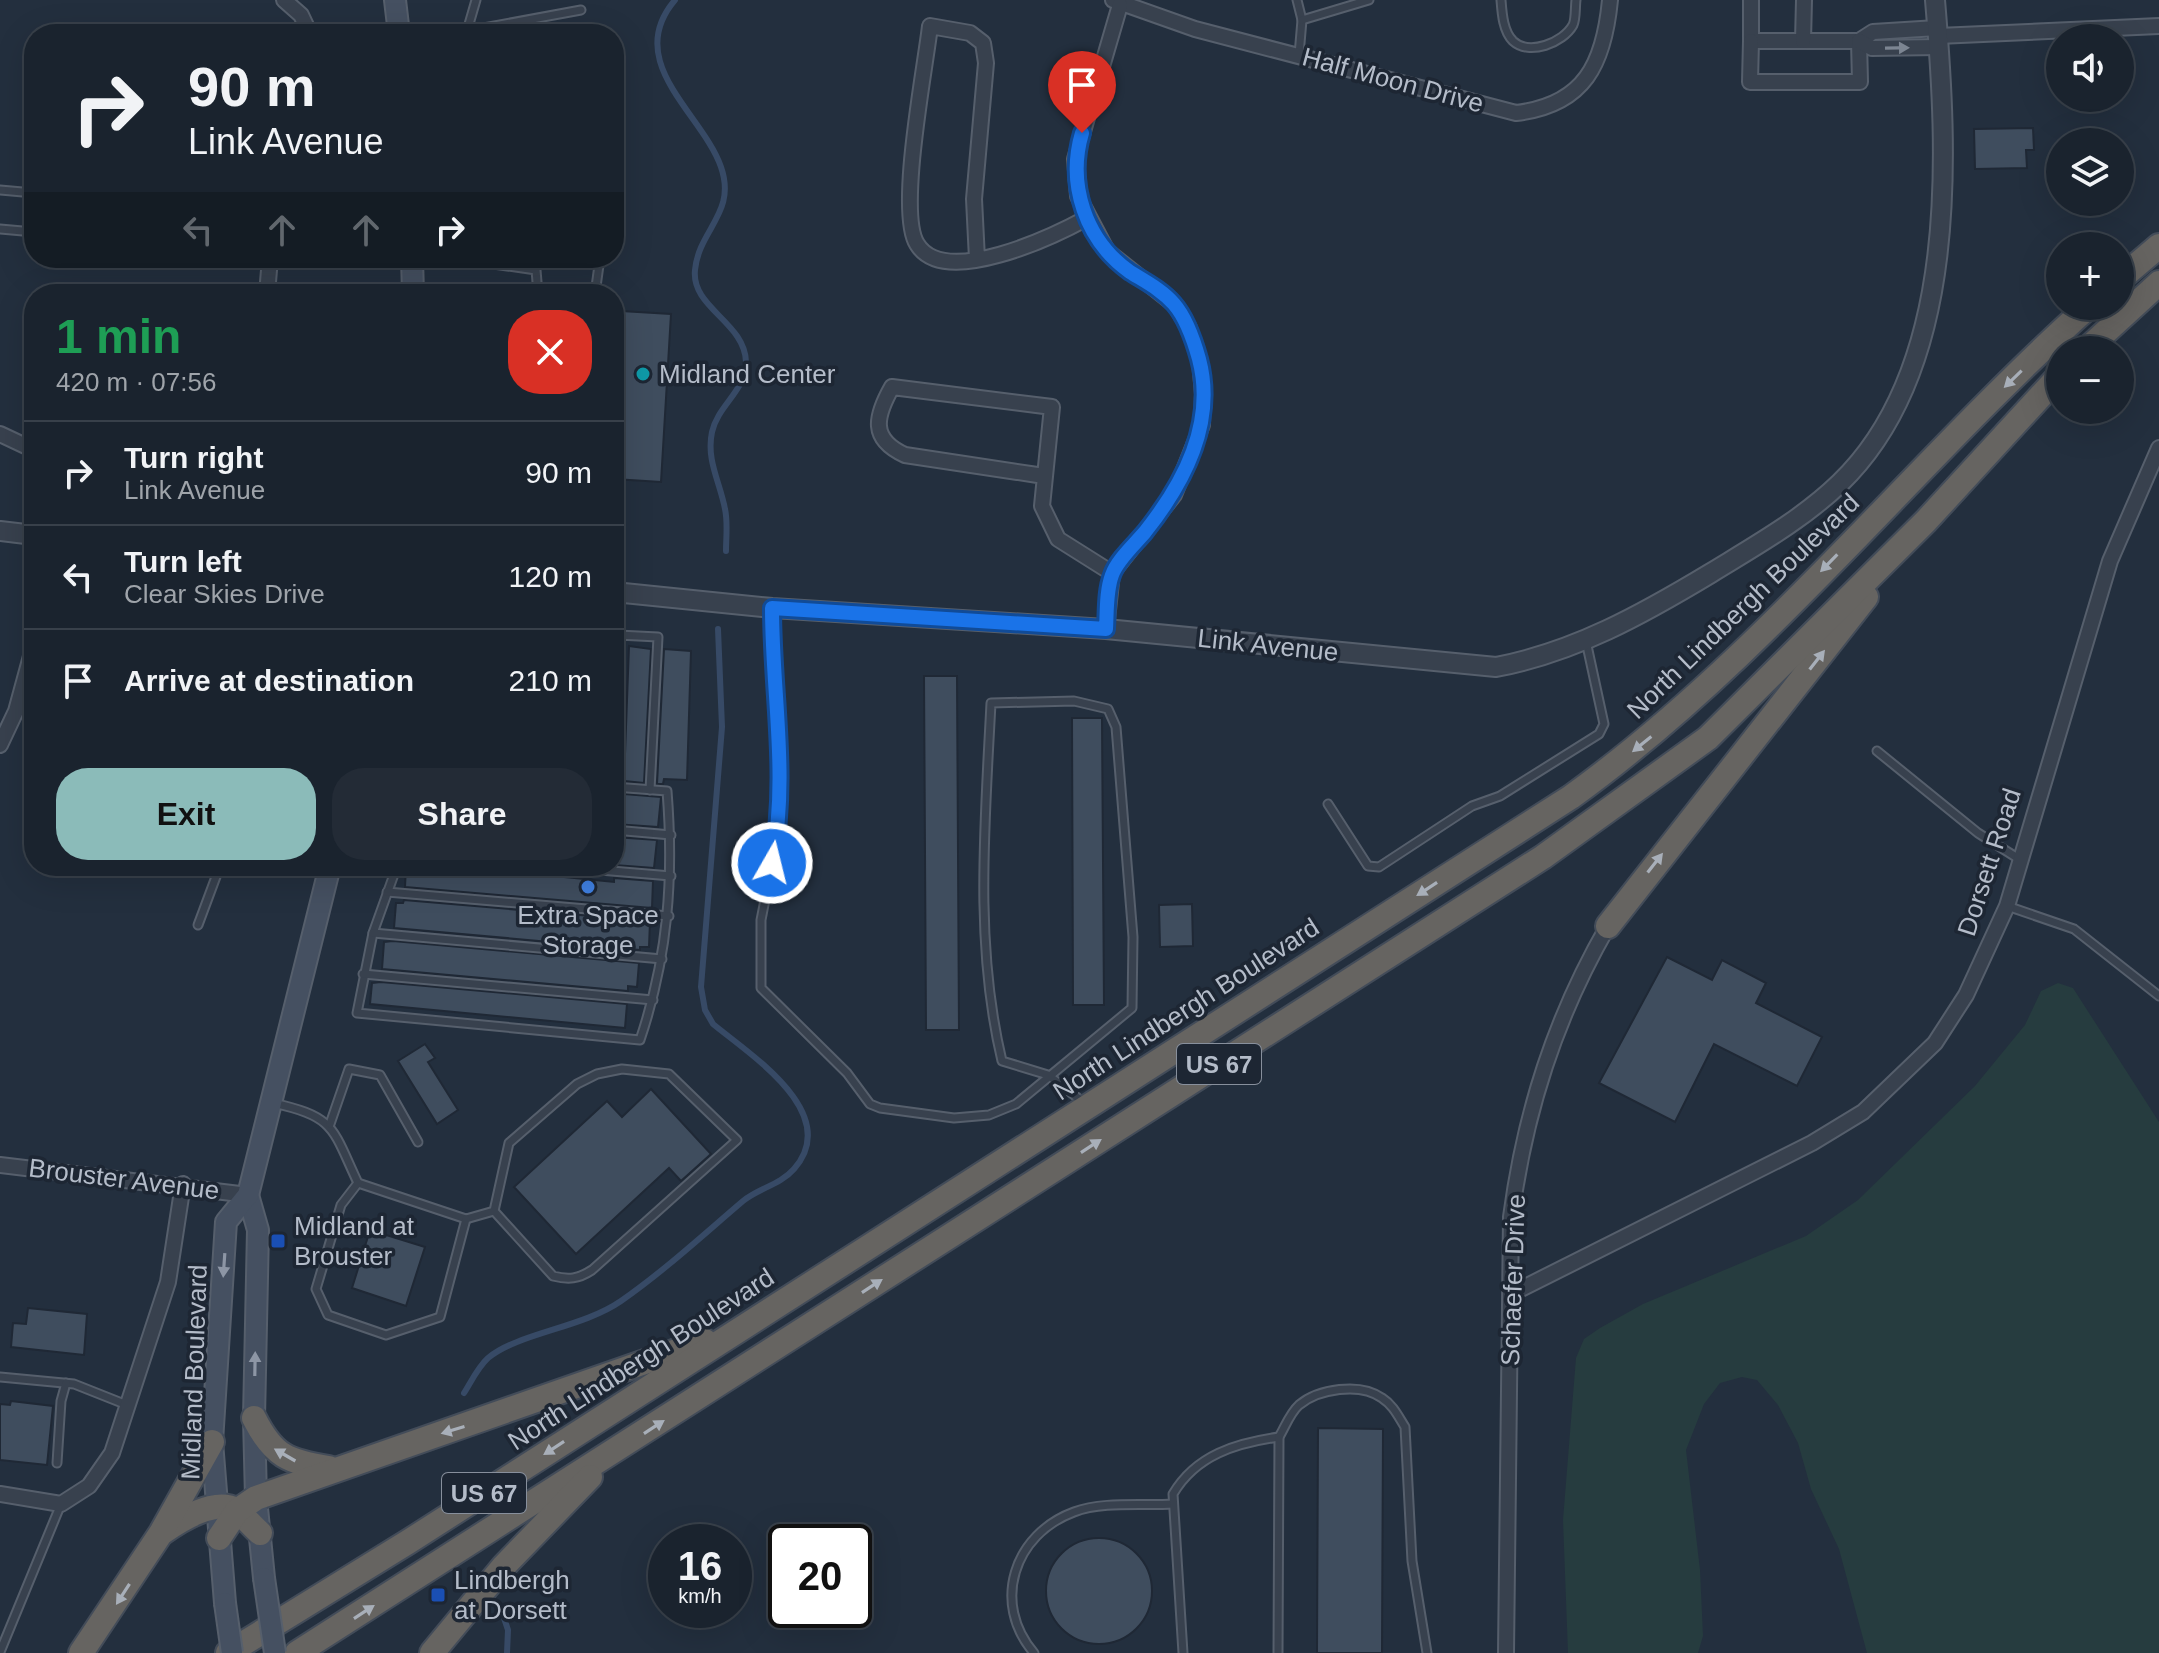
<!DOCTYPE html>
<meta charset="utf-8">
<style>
:root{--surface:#1a232e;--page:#232b36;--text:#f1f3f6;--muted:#9fa4aa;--line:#38404a;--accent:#8bbbb9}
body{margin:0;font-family:Helvetica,sans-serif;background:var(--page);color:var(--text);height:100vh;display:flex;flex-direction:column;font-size:30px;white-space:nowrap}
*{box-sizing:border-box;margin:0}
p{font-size:26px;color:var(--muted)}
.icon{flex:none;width:44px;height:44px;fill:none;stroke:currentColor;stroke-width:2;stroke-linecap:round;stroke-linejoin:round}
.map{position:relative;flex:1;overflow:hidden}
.sheet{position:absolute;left:24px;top:284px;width:600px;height:592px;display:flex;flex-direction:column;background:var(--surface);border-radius:32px;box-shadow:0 8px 32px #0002,0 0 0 2px var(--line)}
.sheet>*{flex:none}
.guide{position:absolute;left:24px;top:24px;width:600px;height:244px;border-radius:32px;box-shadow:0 8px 32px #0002,0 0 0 2px var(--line);background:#1a232e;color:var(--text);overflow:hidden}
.tools{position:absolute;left:2046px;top:24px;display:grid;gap:16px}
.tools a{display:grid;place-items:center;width:88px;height:88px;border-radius:50%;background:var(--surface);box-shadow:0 8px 32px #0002,0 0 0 2px var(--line);font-size:40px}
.speed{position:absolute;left:648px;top:1524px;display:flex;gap:16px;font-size:40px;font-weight:700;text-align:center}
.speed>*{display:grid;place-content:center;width:104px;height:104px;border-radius:50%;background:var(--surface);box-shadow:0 8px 32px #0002,0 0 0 2px var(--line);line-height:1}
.speed small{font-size:20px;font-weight:400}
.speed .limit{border:4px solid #111;border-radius:12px;background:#fff;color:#111}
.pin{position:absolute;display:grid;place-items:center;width:68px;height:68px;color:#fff;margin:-82px -34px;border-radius:50% 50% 50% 0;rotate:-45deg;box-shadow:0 0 8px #0007}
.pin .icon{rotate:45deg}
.me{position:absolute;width:88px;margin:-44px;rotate:8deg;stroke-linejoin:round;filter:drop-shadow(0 0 6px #0008)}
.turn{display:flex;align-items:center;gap:28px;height:168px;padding:0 32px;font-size:36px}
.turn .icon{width:104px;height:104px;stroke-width:2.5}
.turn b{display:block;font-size:56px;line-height:68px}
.lanes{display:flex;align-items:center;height:76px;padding:0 32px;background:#0003;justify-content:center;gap:40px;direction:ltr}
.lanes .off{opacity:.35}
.round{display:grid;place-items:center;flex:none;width:84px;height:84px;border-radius:32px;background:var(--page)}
.head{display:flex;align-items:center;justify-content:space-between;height:136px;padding:0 32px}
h1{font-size:48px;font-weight:800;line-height:60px;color:#1e9e55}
.button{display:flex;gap:16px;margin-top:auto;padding:16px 32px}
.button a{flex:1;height:92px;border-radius:32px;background:var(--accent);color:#111;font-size:32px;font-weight:800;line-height:92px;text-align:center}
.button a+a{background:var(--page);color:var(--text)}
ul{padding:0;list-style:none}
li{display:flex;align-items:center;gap:24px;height:104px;padding:0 32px;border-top:2px solid var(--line)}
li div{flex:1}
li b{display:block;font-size:30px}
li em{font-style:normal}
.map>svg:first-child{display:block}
.green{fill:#263c3f}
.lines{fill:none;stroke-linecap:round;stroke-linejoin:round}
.stream{stroke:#374a66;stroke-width:6}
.building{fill:#3f4d5e;stroke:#1f2835;stroke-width:2}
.service-casing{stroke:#565f6c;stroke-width:11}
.minor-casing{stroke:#565f6c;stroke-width:18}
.tertiary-casing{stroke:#565f6c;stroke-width:22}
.secondary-casing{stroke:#565f6c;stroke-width:24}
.trunk-casing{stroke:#434c59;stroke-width:28}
.service{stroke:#38414e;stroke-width:7}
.minor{stroke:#38414e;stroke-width:14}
.tertiary{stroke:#38414e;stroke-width:18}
.secondary{stroke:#455061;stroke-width:20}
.trunk{stroke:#666461;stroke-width:24}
.secondary-bridge-casing{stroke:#565f6c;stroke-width:24;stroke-linecap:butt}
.secondary-bridge{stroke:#455061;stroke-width:20}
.oneway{fill:#7c8592}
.oneway2{fill:#a8afb9}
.oneway3{fill:#8d96a5}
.route-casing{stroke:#114b97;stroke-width:20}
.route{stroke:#1a73e8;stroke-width:14}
.culture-dot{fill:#0f9aa8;stroke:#1d2633;stroke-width:3}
.shop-dot{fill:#3f7fe0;stroke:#1d2633;stroke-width:3}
.transit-dot{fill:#1a4fb4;stroke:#1d2633;stroke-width:3}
.labels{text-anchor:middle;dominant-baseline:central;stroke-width:7;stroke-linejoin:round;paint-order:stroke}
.shield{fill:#1d2633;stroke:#878f9c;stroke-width:2}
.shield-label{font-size:24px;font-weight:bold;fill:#b4bcc9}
.street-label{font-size:26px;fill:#b4bcc9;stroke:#1d2633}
.poi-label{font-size:26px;fill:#b4bcc9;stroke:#1d2633;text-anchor:start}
</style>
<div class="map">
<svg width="2159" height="1653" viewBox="0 0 2159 1653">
<rect width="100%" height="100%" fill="#232f3e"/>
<path class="green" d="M2058,983L2073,988L2159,1122V1653H1867L1839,1549L1811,1489L1798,1443L1778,1405L1757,1380L1742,1377L1720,1383L1704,1404L1686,1450L1700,1570L1703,1636L1698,1653H1568L1563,1520L1576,1358L1584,1339L1600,1328L1643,1304L1806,1236L1858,1200L1975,1086L2025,1025L2041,991Z"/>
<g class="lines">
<g class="stream">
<path d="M675,0C622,62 703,114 721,167C737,213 699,229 695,270C691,308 745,322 746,362C746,391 718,405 712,432C706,460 720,482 725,509C728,522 726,538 726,551"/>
<path d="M464,1393C471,1382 478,1367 488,1358C518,1333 582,1328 621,1301C664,1271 703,1235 743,1201C759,1188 780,1185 794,1169C843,1113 749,1054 713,1024L705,1010L701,987L722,727L718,629"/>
<path d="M502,1612L508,1630L507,1653"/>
</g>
</g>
<g class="building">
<path d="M2033,128L2034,150H2026L2027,168L1975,169L1974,129Z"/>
<path d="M621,311L671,314L661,482L614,479Z"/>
<path d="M629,646L651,649L644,783L624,781Z"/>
<path d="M664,649L691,651L687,780L664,779L663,784H657Z"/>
<path d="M924,676H957L959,1030H926Z"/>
<path d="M1072,718H1102L1104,1005H1073Z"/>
<path d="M624,794L661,797L658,827L614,824V796L624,797Z"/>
<path d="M614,837L657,840L654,868L614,865Z"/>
<path d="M406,866H451L614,882V878L653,881L652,908L405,887Z"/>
<path d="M404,900L650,921L649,947H640V950L394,928L396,903H403Z"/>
<path d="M1192,904L1193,946L1160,947L1159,905Z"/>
<path d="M393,941L639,963L637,987L628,986V991L382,969L384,942Z"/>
<path d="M1667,957L1712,980L1722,960L1766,983L1756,1003L1822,1037L1797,1086L1714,1044L1675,1122L1599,1083Z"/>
<path d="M381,982L627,1004L625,1028L370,1004L372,983Z"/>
<path d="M425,1044L435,1058L428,1062L458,1110L437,1124L398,1061Z"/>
<path d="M651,1089L711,1154L681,1181L669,1168L576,1254L514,1187L607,1101L622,1117Z"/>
<path d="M370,1230L425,1247L406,1306L352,1288Z"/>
<path d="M28,1308L87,1314L84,1355L11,1347L13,1323L26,1324Z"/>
<path d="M11,1401L53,1406L47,1465L0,1460V1404L10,1405Z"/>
<path d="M1318,1428L1383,1429L1382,1653H1317Z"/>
<circle cx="1099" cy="1591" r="53"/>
</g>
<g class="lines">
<defs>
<g id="service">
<path d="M476,0L467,31L581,10"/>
<path d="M1297,0L1302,20L1299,55"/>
<path d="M1501,0C1502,13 1503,31 1513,41C1529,56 1563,43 1573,25C1576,19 1575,7 1576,0"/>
<path d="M1302,20L1369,0"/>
<path d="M435,34L467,32"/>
<path d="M0,190L34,193"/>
<path d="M0,229L34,232"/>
<path d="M479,258V262L536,270L538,294"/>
<path d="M595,294L600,258"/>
<path d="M772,608L771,664L781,724L778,834L761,920V988L847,1073L870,1104L880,1108L954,1118L989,1115L1016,1104L1132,1008L1133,937L1116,727L1108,709L1074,701L991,703C985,822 974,944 1002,1061L1048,1075L1083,1102"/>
<path d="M614,721L618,635L658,637L650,790"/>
<path d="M1877,751L1978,833L2019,859"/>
<path d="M1328,804L1368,866L1379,867L1472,806L1500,796L1599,734L1604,724L1586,641"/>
<path d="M614,830L671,835"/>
<path d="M397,866L373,933L357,1013L640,1040C668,957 674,878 667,791L614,787"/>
<path d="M552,866L671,876"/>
<path d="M387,892L669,916"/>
<path d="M2007,906L2074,929L2159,996"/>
<path d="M198,925L220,866"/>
<path d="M373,933L662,959"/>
<path d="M363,974L653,1000"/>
<path d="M273,1103C336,1117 332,1128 358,1183L466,1219L494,1211L553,1276C569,1280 578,1279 592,1270L737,1140L669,1074L622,1069L597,1074L577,1084L509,1143L494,1211"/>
<path d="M330,1124L349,1069L380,1075L418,1142"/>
<path d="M358,1183L341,1205L316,1289L328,1315L386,1335L440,1317L466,1219"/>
<path d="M0,1377L74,1384L127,1405"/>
<path d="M57,1463L61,1401L66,1383"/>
<path d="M0,1652L61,1504"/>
<path d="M1034,1653C991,1603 1014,1534 1074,1512C1103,1501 1142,1506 1173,1504"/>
<path d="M1183,1653L1173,1494C1196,1455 1236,1443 1279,1437"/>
<path d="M1278,1653L1279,1437C1285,1427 1290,1413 1299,1405C1318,1389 1360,1382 1382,1398C1393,1405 1398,1416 1405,1427L1412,1561L1427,1653"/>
</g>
<g id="minor">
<path d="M284,0L301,15L310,34"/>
<path d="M1113,0L1195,29L1516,113C1585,105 1604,63 1610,0"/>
<path d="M1751,0V41H1859L1873,32L1937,28"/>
<path d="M1938,36L2159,26"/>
<path d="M1751,41L1750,82H1860L1859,41"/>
<path d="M1803,41L1804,0"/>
<path d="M1859,41L1872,48L1938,47"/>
<path d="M977,259L974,199L986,63L983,43L970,33L930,26C925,70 897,212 917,244C944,289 1054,236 1087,218"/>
<path d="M267,294L270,258"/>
<path d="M0,434L34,450"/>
<path d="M1044,476L905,455C870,439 875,417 892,387L1052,407L1042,506L1058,539L1112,573"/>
<path d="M1106,629L1112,573L1174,495L1202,425L1203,394L1200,362L1189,328L1175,305L1107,251L1078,196L1075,159L1120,5"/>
<path d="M0,745L16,711L34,645"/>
<path d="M0,1165L248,1195"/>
<path d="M1511,1294L1812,1143L1863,1112L1935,1043L1966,995L2007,906L2110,561L2159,448"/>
<path d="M0,1494L61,1504L89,1486L112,1453L168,1282L183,1184"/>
<path d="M1506,1653L1511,1217C1525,1112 1555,1018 1608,926"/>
</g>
<g id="tertiary">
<path d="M0,531L34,535"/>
<path d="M614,592L772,608L1106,629L1496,667C1575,652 1643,614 1711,573C1755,546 1803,519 1840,483C1960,367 1948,153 1935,0"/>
</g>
<g id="secondary">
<path d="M395,0L399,34"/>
<path d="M412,258L413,294"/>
<path d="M248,1195L258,1230L254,1418L256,1498L264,1578"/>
<path d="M225,1603L212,1442L226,1222L248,1195L330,866"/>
</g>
<g id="trunk">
<path d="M2120,279L2159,246"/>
<path d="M2086,350L2159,283"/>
<path d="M1608,926L1866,597"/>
<path d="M254,1418C273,1456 288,1462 329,1468"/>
<path d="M163,1532C180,1520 215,1498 236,1510C244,1516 252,1526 260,1533"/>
<path d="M219,1538L237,1511L256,1498L705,1341"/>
<path d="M81,1653L161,1533L212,1442"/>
<path d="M228,1653L408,1542L1571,797C1765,657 1912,465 2089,306"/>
<path d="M297,1653L1543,857L1708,738L1926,521L2060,375"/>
<path d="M432,1653L504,1566L590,1477"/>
</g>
</defs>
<use href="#service" class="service-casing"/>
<use href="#minor" class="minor-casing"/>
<use href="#tertiary" class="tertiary-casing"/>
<use href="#secondary" class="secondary-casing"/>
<use href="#trunk" class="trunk-casing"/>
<use href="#service" class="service"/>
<use href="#minor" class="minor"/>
<use href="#tertiary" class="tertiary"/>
<use href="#secondary" class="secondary"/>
<use href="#trunk" class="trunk"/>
<defs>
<g id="secondary-bridge">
<path d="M264,1578L275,1653"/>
<path d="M225,1603L232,1653"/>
</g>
</defs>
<use href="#secondary-bridge" class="secondary-bridge-casing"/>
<use href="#secondary-bridge" class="secondary-bridge"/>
</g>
<defs><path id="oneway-solid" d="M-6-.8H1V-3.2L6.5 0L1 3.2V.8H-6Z" transform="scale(2)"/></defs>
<use class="oneway" href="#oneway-solid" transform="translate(1897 48) rotate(-1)"/>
<g class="oneway2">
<use href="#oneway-solid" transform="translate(2013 379) rotate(136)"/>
<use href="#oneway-solid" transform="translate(1829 563) rotate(134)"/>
<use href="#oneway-solid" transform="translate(1817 660) rotate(-52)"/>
<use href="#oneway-solid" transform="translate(1642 744) rotate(141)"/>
<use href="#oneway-solid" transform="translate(1655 863) rotate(-52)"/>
<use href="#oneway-solid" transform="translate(1427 889) rotate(147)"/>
<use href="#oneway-solid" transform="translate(1091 1146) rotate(-33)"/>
<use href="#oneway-solid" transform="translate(872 1286) rotate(-33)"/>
<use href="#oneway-solid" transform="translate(654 1427) rotate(-33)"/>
<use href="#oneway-solid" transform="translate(453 1430) rotate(163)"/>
<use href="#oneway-solid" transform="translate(554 1448) rotate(147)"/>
<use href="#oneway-solid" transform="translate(285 1455) rotate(-150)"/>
<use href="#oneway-solid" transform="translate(123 1594) rotate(123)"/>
<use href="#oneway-solid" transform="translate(364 1612) rotate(-33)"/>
</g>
<g class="oneway3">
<use href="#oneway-solid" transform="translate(224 1265) rotate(94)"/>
<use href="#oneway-solid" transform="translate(255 1364) rotate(-89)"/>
</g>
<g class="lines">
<defs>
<path id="route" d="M772,863C789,776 772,694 772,608L1106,629C1107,612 1106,591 1112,575C1117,560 1135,544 1145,532C1184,483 1216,423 1199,359C1194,341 1187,319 1174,304C1162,290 1146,282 1130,272C1085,240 1067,184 1082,133"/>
</defs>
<use href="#route" class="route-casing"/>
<use href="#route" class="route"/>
</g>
<circle class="culture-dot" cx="643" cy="374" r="8"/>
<circle class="shop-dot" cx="588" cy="887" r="8"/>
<g class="transit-dot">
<rect x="270" y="1233" width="16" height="16" rx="4"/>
<rect x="430" y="1587" width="16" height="16" rx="4"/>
</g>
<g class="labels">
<g class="shield">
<rect x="1177" y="1044" width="84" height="40" rx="6"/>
<rect x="442" y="1473" width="84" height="40" rx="6"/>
</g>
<g class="shield-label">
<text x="1219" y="1064">US 67</text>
<text x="484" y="1493">US 67</text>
</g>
<g class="street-label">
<text transform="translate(1393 80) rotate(15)">Half Moon Drive</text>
<text transform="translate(1743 606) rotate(-44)">North Lindbergh Boulevard</text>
<text transform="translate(1268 645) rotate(6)">Link Avenue</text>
<text transform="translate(1989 862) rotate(-72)">Dorsett Road</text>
<text transform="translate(1186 1009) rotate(-33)">North Lindbergh Boulevard</text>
<text transform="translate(124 1179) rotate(7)">Brouster Avenue</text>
<text transform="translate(1513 1280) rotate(-88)">Schaefer Drive</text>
<text transform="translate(641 1359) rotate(-33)">North Lindbergh Boulevard</text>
<text transform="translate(194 1372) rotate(-88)">Midland Boulevard</text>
</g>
<g class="poi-label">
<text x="659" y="374">Midland Center</text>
<text x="588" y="915" text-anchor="middle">Extra Space<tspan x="588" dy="30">Storage</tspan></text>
<text x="294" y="1226">Midland at<tspan x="294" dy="30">Brouster</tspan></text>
<text x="454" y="1580">Lindbergh<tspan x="454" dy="30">at Dorsett</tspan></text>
</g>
</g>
</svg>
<div class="tools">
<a><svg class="icon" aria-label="sound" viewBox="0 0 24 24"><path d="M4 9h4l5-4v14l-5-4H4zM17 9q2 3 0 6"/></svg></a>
<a><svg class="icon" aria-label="layers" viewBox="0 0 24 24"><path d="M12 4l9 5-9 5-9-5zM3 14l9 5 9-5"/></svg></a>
<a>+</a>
<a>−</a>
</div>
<div class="speed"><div>16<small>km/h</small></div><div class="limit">20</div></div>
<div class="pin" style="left:1082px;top:133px;background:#d93025"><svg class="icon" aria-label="arrive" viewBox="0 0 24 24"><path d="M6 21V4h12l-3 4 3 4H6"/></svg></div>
<svg class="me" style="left:772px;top:863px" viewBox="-20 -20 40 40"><circle r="17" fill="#1a73e8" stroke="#fff" stroke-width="3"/><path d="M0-11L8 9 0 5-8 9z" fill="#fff"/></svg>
<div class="guide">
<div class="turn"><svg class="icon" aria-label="right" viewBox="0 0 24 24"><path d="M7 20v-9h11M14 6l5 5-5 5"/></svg><div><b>90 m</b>Link Avenue</div></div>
<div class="lanes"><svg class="icon off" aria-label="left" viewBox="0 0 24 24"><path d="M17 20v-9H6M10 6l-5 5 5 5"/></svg><svg class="icon off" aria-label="ahead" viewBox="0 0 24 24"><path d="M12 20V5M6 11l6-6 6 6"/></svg><svg class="icon off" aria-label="ahead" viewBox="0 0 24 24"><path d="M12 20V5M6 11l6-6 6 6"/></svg><svg class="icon" aria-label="right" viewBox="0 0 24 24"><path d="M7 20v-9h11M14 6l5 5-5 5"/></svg></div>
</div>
<section class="sheet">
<div class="head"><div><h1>1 min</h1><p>420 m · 07:56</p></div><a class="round" style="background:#d93025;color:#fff"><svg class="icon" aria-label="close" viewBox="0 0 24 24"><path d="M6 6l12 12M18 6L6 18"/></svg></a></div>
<ul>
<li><svg class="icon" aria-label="right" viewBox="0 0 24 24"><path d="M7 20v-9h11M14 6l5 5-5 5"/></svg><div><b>Turn right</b><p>Link Avenue</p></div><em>90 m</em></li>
<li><svg class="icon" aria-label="left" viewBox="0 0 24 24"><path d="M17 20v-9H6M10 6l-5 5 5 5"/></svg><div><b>Turn left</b><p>Clear Skies Drive</p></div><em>120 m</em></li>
<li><svg class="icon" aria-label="arrive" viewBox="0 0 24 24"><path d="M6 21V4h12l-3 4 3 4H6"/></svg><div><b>Arrive at destination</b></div><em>210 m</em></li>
</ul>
<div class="button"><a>Exit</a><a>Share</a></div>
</section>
</div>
